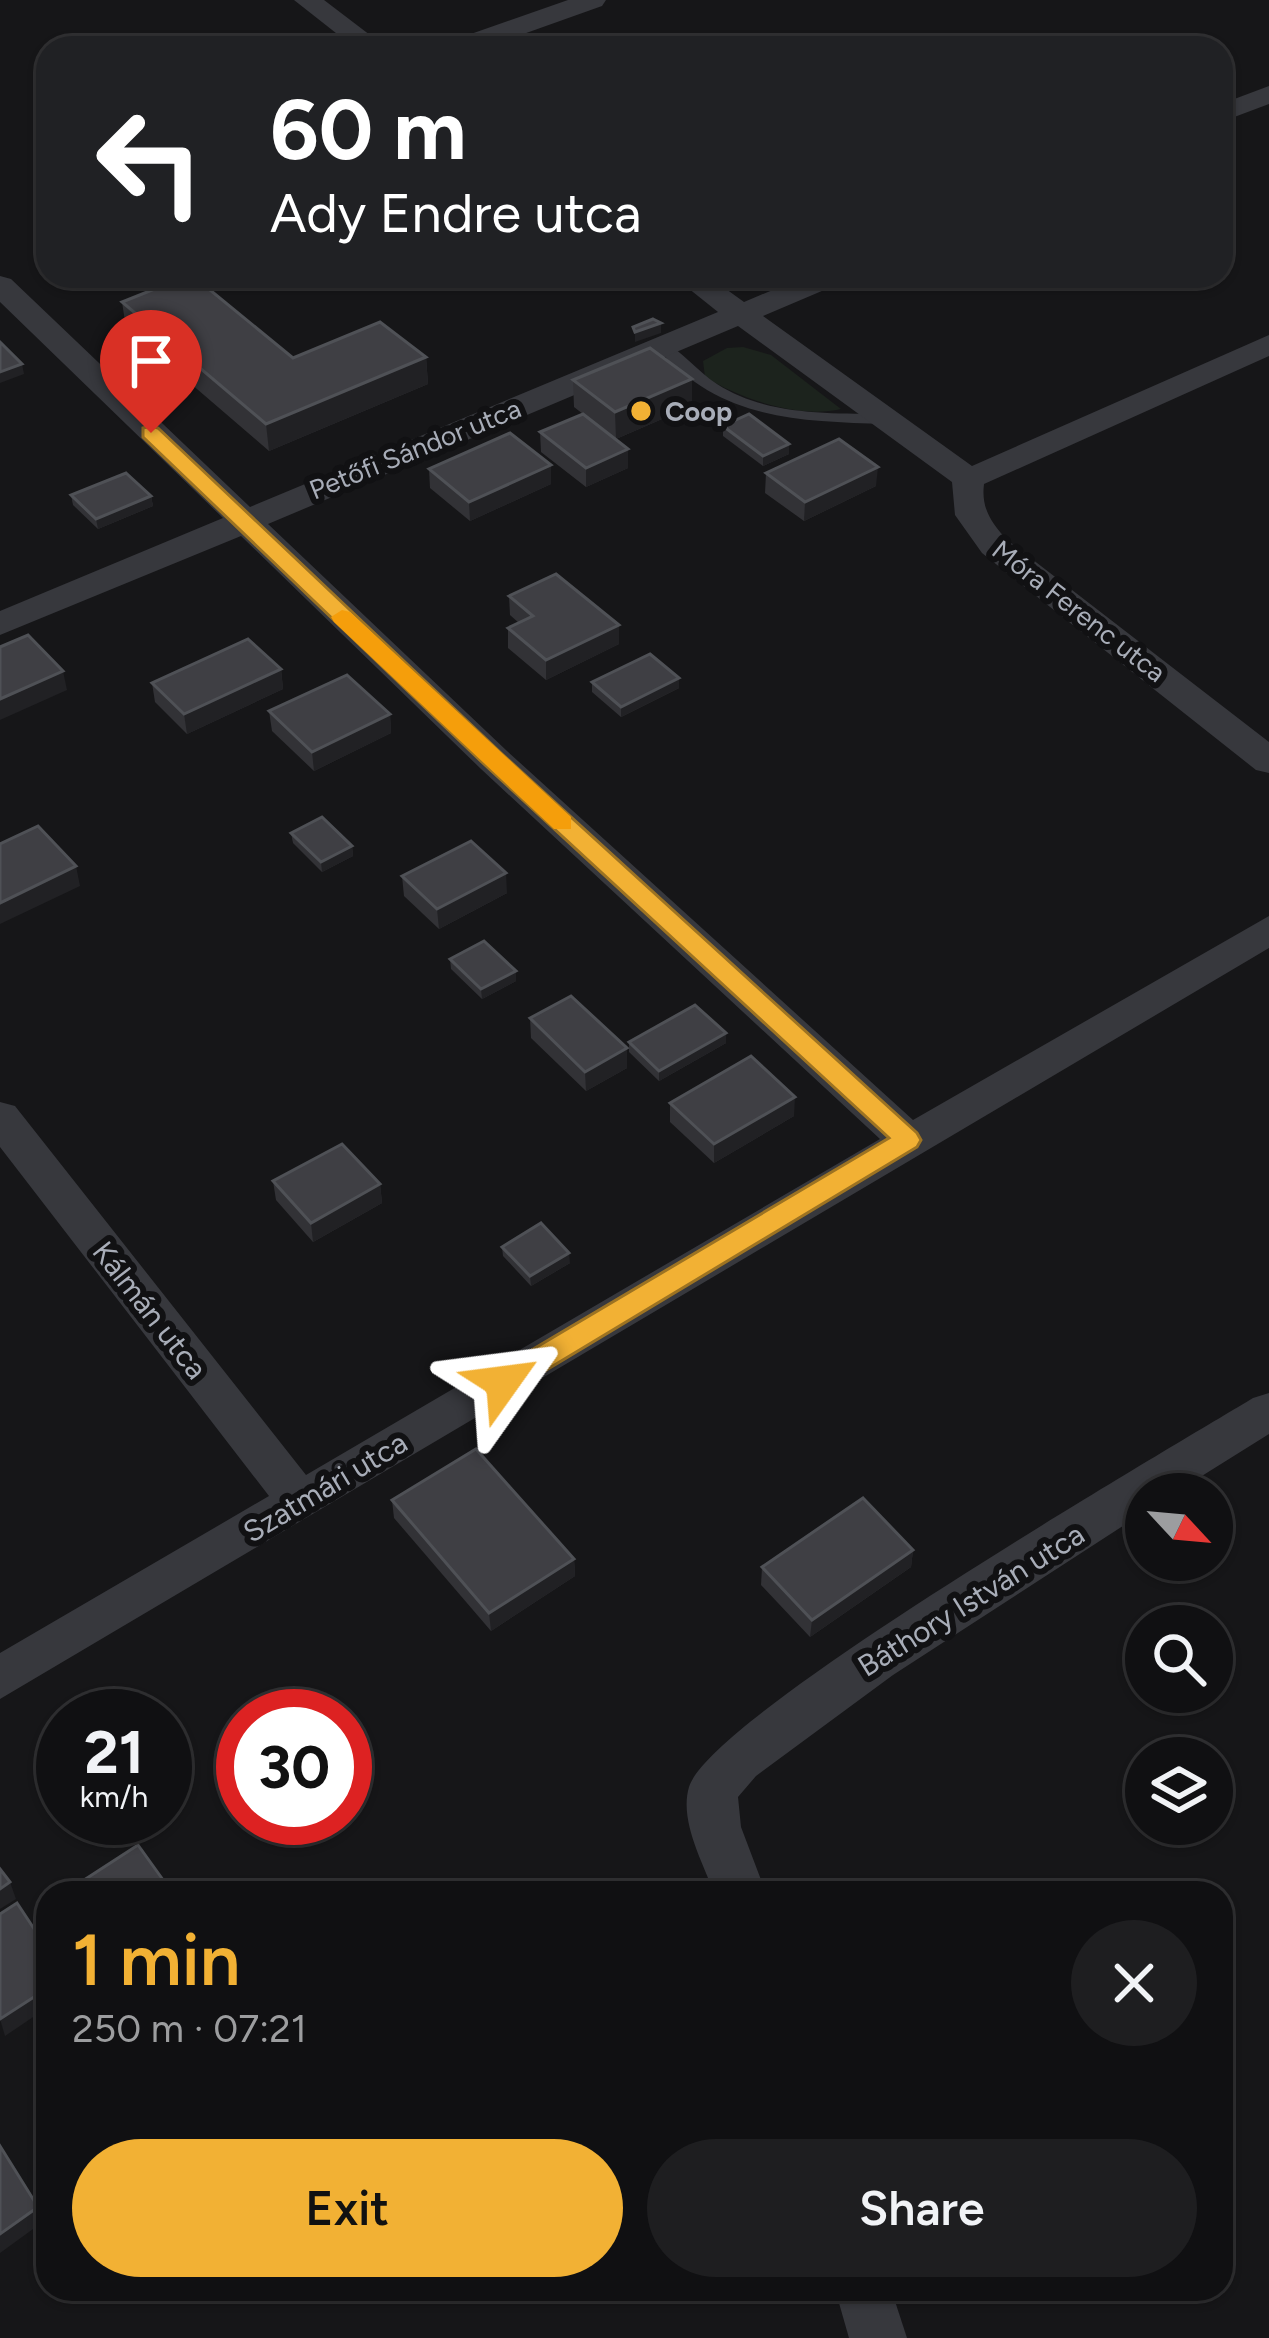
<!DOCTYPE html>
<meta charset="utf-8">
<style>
:root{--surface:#101012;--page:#1e1e20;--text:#f1f3f6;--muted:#9c9d9f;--line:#303032;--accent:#f2b134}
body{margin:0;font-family:Figtree,sans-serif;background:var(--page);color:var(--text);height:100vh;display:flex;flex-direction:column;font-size:45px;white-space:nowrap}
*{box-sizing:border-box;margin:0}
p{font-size:39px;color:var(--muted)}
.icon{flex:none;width:66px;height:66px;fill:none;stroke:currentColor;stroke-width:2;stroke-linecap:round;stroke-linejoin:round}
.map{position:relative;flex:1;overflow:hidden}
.side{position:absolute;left:36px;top:1881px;width:1197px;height:420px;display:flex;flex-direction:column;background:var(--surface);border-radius:36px;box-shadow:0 3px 9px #0004,0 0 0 3px var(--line)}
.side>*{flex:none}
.top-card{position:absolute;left:36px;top:36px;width:1197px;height:252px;border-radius:36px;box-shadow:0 3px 9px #0004,0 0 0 3px var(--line);background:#202124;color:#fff;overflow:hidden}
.needle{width:78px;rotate:116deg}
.tools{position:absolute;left:1125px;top:1473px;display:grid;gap:24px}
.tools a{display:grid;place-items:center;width:108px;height:108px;border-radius:50%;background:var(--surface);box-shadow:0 3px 9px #0004,0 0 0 3px var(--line);font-size:60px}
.speed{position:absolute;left:36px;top:1689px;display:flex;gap:24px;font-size:60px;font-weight:700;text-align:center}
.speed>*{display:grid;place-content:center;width:156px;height:156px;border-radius:50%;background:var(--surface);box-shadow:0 3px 9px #0004,0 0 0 3px var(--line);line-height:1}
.speed small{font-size:30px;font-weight:400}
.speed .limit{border:18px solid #d22;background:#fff;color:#111}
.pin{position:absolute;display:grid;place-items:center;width:102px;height:102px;color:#fff;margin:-123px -51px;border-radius:50% 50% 50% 0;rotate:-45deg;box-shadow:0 0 12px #0007}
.pin .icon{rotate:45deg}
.me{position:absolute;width:132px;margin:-66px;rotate:59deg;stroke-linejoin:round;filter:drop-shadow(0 0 9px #0008)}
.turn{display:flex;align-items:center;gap:42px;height:252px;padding:0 36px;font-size:54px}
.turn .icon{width:156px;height:156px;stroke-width:2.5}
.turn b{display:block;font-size:84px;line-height:102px}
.round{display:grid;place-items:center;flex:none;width:126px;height:126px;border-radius:63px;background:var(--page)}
.head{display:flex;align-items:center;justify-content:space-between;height:204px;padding:0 36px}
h1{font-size:72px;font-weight:600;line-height:90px;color:var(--accent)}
.button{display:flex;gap:24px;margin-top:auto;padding:24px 36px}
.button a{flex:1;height:138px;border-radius:72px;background:var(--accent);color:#111;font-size:48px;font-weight:600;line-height:138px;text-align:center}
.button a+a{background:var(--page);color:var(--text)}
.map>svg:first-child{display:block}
.green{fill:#1c231d}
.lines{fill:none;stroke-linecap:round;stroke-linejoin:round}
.service{fill:#37383d;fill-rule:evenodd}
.minor{fill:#37383d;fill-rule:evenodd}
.wall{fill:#323236}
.shaded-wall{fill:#212124}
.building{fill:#3f3f44;stroke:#4f5156;stroke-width:3}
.route{fill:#f2b134;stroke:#9d7322;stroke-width:3}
.slow{fill:#f59e0b}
.poi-dot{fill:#f2b134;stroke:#111113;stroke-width:4.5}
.labels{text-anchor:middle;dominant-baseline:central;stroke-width:12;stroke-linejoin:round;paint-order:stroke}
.far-poi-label{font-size:27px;font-weight:bold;fill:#a8adb8;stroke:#111113;text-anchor:start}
.far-street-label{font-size:27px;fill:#a8adb8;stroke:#111113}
.street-label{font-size:30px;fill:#a8adb8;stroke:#111113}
</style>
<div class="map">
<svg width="1269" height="2338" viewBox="0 0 1269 2338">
<rect width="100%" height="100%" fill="#161618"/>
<path class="green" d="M743,347L771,355L841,409C799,419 741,399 705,377L703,361L727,348Z"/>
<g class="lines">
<path class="service" d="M664,342C683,352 698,372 717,384C767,416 829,413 886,414L894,419L886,424C796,421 720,420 656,347Z"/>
<g class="minor">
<path d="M294,0H324L387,48H355Z"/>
<path d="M568,0H606L602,6L484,48H444L448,42Z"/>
<path d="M1269,86V104L1221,122V104Z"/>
<path d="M0,276L11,279L250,507L718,312L673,276H708L744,302L806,276H847L843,282L763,316L972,466L1269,335V356L984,484C981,508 991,522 1006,539L1269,742V773L1256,770L982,553L955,515L952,482L738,326L268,524L507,751L913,1120L1269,916V948L0,1699V1653L269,1496L0,1147V1102L15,1106L306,1475L880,1139L481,769L241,536L0,635V611L223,518L0,302Z"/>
<path d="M1269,1393V1434L1173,1494H1146V1511L893,1675L756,1776L738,1797L741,1827L766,1893H714C703,1862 679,1821 689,1787C711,1715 1164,1452 1253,1398Z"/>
<path d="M835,2289H891L907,2338H849Z"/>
</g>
</g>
<g class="wall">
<path d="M122,302L293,358L426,357L428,384L269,451L126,328Z"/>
<path d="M692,379V406L616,439L628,449V468L586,487L541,452L540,432L583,414L574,407L573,380Z"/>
<path d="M723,426L789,454L763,466L723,436Z"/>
<path d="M551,465V484L470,521L430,488L429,469Z"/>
<path d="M766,473L876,486L804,521L765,493Z"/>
<path d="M71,495L151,496L153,506L98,529L73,505Z"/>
<path d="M509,596L619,644L546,680L508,648V628L519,623L510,615Z"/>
<path d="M281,669L283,689L187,734L155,702L152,683Z"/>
<path d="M679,678V688L621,717L592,692V682Z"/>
<path d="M269,711L390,714L391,733L314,771L272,731Z"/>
<path d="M291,833L352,846L353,856L322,872L293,843Z"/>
<path d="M402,876L507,893L439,929L404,896Z"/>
<path d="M450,959L516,981L482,999L451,969Z"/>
<path d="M530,1018L627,1068L586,1091L531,1038Z"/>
<path d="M629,1042L726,1043L659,1081L629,1052Z"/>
<path d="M670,1103L794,1116L714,1163L670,1122Z"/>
<path d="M273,1181L380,1184L382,1203L313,1242L276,1200Z"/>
<path d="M502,1247L570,1263L531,1286L503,1256Z"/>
<path d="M392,1500L574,1559L575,1576L491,1631L394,1518Z"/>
<path d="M913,1550L911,1567L810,1637L761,1585L762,1567Z"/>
</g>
<g class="shaded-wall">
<path d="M661,323V333L635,342V332Z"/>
<path d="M426,357L428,384L269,451L266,424Z"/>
<path d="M22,364L24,374L0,383V372Z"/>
<path d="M692,379V406L616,439L615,412Z"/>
<path d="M789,444V454L763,466V456Z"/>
<path d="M628,449V468L586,487V468Z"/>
<path d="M551,465V484L470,521L469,502Z"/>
<path d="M878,467L876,486L804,521L805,502Z"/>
<path d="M151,496L153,506L98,529L96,519Z"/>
<path d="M619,625V644L546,680V660Z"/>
<path d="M281,669L283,689L187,734L184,714Z"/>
<path d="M63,671L67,690L0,720V699Z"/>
<path d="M679,678V688L621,717V707Z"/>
<path d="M390,714L391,733L314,771L312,752Z"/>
<path d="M352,846L353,856L322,872L321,862Z"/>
<path d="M76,866L80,886L0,924V903Z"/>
<path d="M506,873L507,893L439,929L437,909Z"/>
<path d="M516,971V981L482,999L481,989Z"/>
<path d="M726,1033V1043L659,1081V1071Z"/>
<path d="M627,1048V1068L586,1091L585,1072Z"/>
<path d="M795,1097L794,1116L714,1163V1144Z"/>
<path d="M380,1184L382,1203L313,1242L311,1223Z"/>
<path d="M569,1253L570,1263L531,1286L530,1276Z"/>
<path d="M913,1550L911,1567L810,1637L812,1620Z"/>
<path d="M574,1559L575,1576L491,1631L489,1613Z"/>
<path d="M10,1882L16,1899L0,1909V1889Z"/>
<path d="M48,1988V2007L5,2036L0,2019Z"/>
<path d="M38,2207L44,2221L0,2253V2234Z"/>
</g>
<g class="building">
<path d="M187,276H193L293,358L380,322L426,357L266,424L122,302Z"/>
<path d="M653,319L661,323L635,332L633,327Z"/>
<path d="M0,342L22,364L0,372Z"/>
<path d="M650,348L692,379L615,412L573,380Z"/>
<path d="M583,414L628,449L586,468L540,432Z"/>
<path d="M749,414L789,444L763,456L723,426Z"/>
<path d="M510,433L551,465L469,502L429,469Z"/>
<path d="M839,439L878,467L805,502L766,473Z"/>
<path d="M126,473L151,496L96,519L71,495Z"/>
<path d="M556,574L619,625L546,660L508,628L533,616L509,596Z"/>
<path d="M28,635L63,671L0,699V647Z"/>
<path d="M248,639L281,669L184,714L152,683Z"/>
<path d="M650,654L679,678L621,707L592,682Z"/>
<path d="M347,675L390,714L312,752L269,711Z"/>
<path d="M322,817L352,846L321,862L291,833Z"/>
<path d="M38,826L76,866L0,903V844Z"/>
<path d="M471,841L506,873L437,909L402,876Z"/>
<path d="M484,941L516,971L481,989L450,959Z"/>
<path d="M571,996L627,1048L585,1072L530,1018Z"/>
<path d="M695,1005L726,1033L659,1071L629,1042Z"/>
<path d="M751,1056L795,1097L714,1144L670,1103Z"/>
<path d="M342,1144L380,1184L311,1223L273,1181Z"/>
<path d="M541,1223L569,1253L530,1276L502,1247Z"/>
<path d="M476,1449L574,1559L489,1613L392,1500Z"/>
<path d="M863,1498L913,1550L812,1620L762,1567Z"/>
<path d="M138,1845L171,1891L169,1893H64Z"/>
<path d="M0,1869L10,1882L0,1889Z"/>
<path d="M17,1903L48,1950V1988L0,2019V1914Z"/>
<path d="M0,2146L38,2207L0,2234Z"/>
</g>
<path class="route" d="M151,426L158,428L502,754L917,1133L921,1140L917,1147L513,1390H493L488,1382L493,1373L889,1138L485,765L143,437V428Z"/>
<path class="slow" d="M342,610L350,612L571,817V829H554L334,622L331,617Z"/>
<circle class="poi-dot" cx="641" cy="411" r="12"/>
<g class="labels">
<g class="far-poi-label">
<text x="665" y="411">Coop</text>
</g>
<g class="far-street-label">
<text transform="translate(415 449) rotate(-22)">Petőfi Sándor utca</text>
<text transform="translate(1079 611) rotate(38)">Móra Ferenc utca</text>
</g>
<g class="street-label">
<text transform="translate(150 1310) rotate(52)">Kálmán utca</text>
<text transform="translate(325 1487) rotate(-31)">Szatmári utca</text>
<text transform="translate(971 1600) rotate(-32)">Báthory István utca</text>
</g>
</g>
</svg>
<div class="tools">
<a><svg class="needle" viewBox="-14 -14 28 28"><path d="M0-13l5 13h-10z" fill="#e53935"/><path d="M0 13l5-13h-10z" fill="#9c9d9f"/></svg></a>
<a><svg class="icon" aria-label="search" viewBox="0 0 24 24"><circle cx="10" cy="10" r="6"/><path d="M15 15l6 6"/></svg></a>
<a><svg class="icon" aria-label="layers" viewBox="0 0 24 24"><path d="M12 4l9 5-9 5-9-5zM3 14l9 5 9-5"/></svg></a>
</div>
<div class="speed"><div>21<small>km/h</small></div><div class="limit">30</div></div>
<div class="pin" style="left:151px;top:433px;background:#d93025"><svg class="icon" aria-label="arrive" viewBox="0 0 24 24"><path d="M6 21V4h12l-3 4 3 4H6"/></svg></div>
<svg class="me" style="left:503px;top:1382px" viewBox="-20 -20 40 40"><path d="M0-17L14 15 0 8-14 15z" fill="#f2b134" stroke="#fff" stroke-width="4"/></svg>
<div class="top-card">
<div class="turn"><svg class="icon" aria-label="left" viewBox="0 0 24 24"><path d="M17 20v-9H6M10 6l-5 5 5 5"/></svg><div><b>60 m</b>Ady Endre utca</div></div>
</div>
<section class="side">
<div class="head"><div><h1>1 min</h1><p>250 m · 07:21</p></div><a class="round"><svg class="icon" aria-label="close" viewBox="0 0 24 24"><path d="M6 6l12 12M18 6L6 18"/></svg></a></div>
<div class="button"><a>Exit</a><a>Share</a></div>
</section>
</div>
